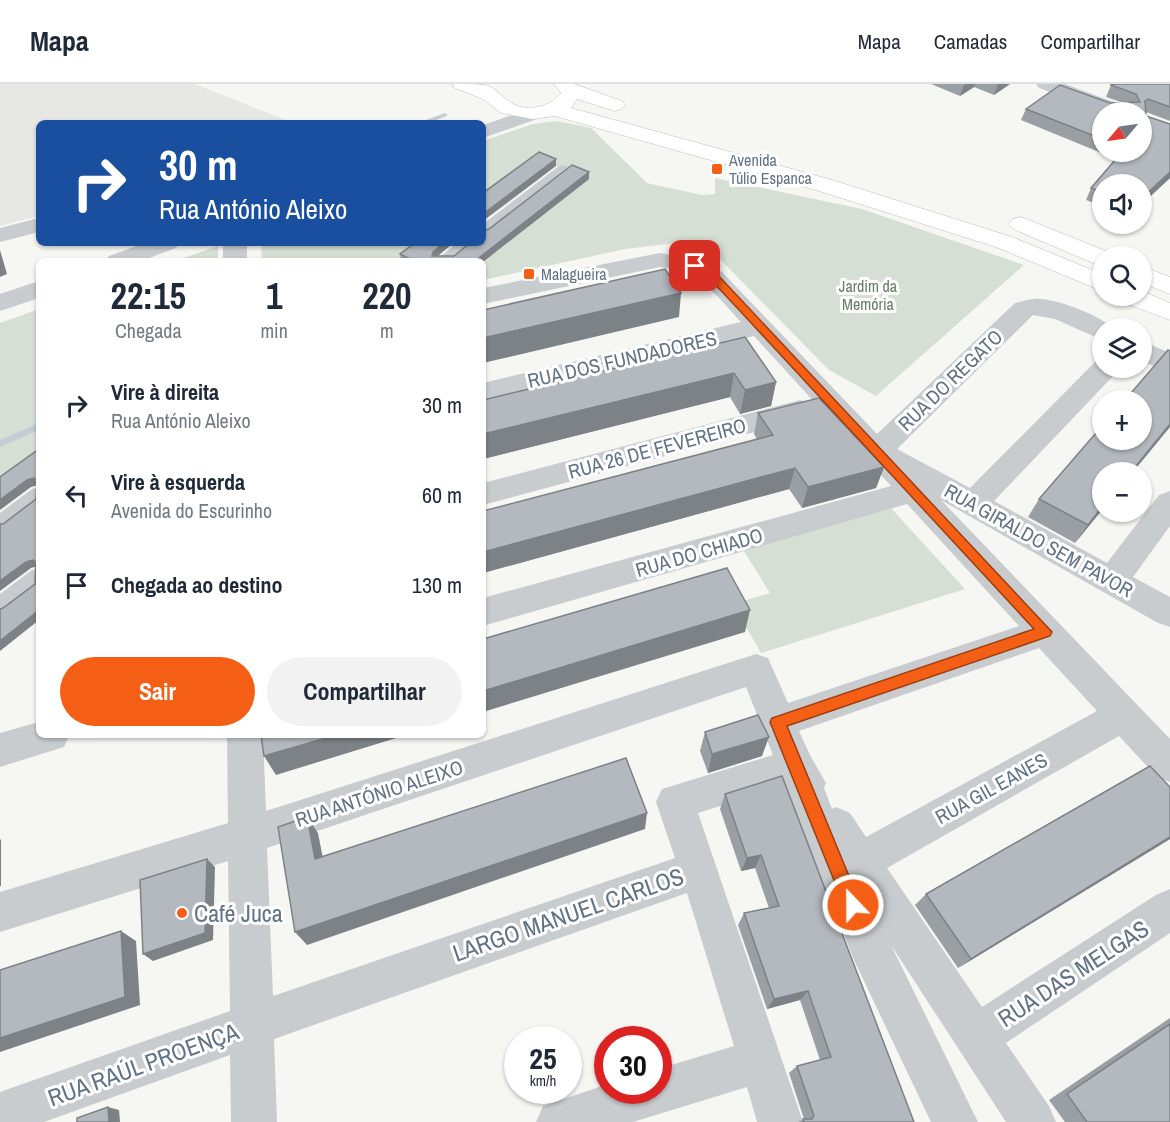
<!DOCTYPE html>
<html lang="pt">
<meta charset="utf-8">
<style>
:root{--surface:#fff;--page:#f2f2f3;--text:#1f2937;--muted:#747a83;--line:#e0e1e3;--accent:#f55f15}
body{margin:0;font-family:"Archivo Narrow",sans-serif;background:var(--page);color:var(--text);height:100vh;display:flex;flex-direction:column;font-size:22px;white-space:nowrap}
*{box-sizing:border-box;margin:0}
p{font-size:20px;color:var(--muted)}
.icon{flex:none;width:33px;height:33px;fill:none;stroke:currentColor;stroke-width:2;stroke-linecap:round;stroke-linejoin:round}
.map{position:relative;flex:1;overflow:hidden}
.panel{position:absolute;left:36px;top:174px;width:450px;height:480px;display:flex;flex-direction:column;background:var(--surface);border-radius:9px;box-shadow:0 2px 4px #0004}
.panel>*{flex:none}
.top-card{position:absolute;left:36px;top:36px;width:450px;height:126px;border-radius:9px;box-shadow:0 2px 4px #0004;background:#1a4fa0;color:#fff;overflow:hidden}
.needle{width:39px;rotate:241deg}
.buttons{position:absolute;left:1092px;top:18px;display:grid;gap:12px}
.buttons a{display:grid;place-items:center;width:60px;height:60px;border-radius:50%;background:var(--surface);box-shadow:0 2px 4px #0004;font-size:30px}
.speed{position:absolute;left:504px;top:942px;display:flex;gap:12px;font-size:30px;font-weight:700;text-align:center}
.speed>*{display:grid;place-content:center;width:78px;height:78px;border-radius:50%;background:var(--surface);box-shadow:0 2px 4px #0004;line-height:1}
.speed small{font-size:15px;font-weight:400}
.speed .limit{border:9px solid #d22;background:#fff;color:#111}
.pin{position:absolute;display:grid;place-items:center;width:51px;height:51px;color:#fff;margin:-26px;border-radius:12px;box-shadow:0 3px 9px #0006}
.me{position:absolute;width:66px;margin:-33px;rotate:338deg;stroke-linejoin:round;filter:drop-shadow(0 0 4px #0008)}
.turn{display:flex;align-items:center;gap:21px;height:126px;padding:0 24px;font-size:27px}
.turn .icon{width:78px;height:78px;stroke-width:2.5}
.turn b{display:block;font-size:42px;line-height:51px}
.eta{display:flex;justify-content:space-evenly;align-items:center;height:102px;text-align:center}
.eta b{font-size:36px;font-weight:700;line-height:42px}
.primary-button{display:flex;gap:12px;margin-top:auto;padding:12px 24px}
.primary-button a{flex:1;height:69px;border-radius:36px;background:var(--accent);color:#fff;font-size:24px;font-weight:700;line-height:69px;text-align:center}
.primary-button a+a{background:var(--page);color:var(--text)}
ul{padding:0;list-style:none}
li{display:flex;align-items:center;gap:18px;height:90px;padding:0 24px}
li div{flex:1}
li b{display:block;font-size:22px}
li em{font-style:normal}
header{display:flex;align-items:center;gap:36px;box-sizing:border-box;height:84px;padding:0 30px;background:var(--surface);border-bottom:2px solid var(--line)}
header strong{font-size:28px}
nav{display:flex;gap:33px;margin-inline-start:auto;font-size:21px}
.map>svg:first-child{display:block}
.built{fill:#e7e8e6}
.green{fill:#d6dfd3}
.lines{fill:none;stroke-linecap:round;stroke-linejoin:round}
.stream{fill:#c3cdd3;fill-rule:evenodd}
.primary-casing{stroke:#bbbec2;stroke-width:1}
.service{fill:#c8cccf;fill-rule:evenodd}
.minor{fill:#c8cccf;fill-rule:evenodd}
.primary{fill:#fff;fill-rule:evenodd}
.wall{fill:#9a9fa4;fill-rule:evenodd}
.shaded-wall{fill:#7d8286}
.building{fill:#b3b9bf;stroke:#7d8286;stroke-width:1.5}
.route{fill:#f55f15;stroke:#9f3e0e;stroke-width:1.5}
.poi-dot{fill:#f55f15;stroke:#fff;stroke-width:2}
.labels{text-anchor:middle;dominant-baseline:central;stroke-width:6;stroke-linejoin:round;paint-order:stroke}
.far-poi-label{font-size:16px;fill:#627387;stroke:#fff;text-anchor:start}
.far-park-label{font-size:16px;fill:#657d62;stroke:#fff}
.street-label{font-size:20px;fill:#627387;stroke:#fff}
.near-poi-label{font-size:24px;fill:#627387;stroke:#fff;text-anchor:start}
.near-street-label{font-size:24px;fill:#627387;stroke:#fff}
</style>
<header>
<strong>Mapa</strong>
<nav><a>Mapa</a><a>Camadas</a><a>Compartilhar</a></nav>
</header>
<div class="map">
<svg width="1170" height="1038" viewBox="0 0 1170 1038">
<rect width="100%" height="100%" fill="#f6f7f3"/>
<path class="built" d="M0,0H195L293,39H39V132L0,142Z"/>
<g class="green">
<path d="M557,37L591,44L647,99L702,111L715,110V94L862,125L1024,181L876,312L829,286L701,156L625,165L483,196V178L588,95L539,75L483,117V57L533,40Z"/>
<path d="M261,159H426L401,177H262Z"/>
<path d="M218,162V177H175Z"/>
<path d="M39,225V373L0,401V239Z"/>
<path d="M890,423L965,505L761,569L733,520L770,509L742,464Z"/>
</g>
<g class="lines">
<g class="stream">
<path d="M445,29L447,30V32L428,39H418Z"/>
<path d="M39,339V346L0,363V356Z"/>
</g>
<defs>
<g id="primary">
<path d="M452,0C463,0 476,0 486,1C497,5 503,14 513,20C529,28 551,23 561,9L554,0H574L622,17L625,21L622,25L615,27L577,15L571,24L832,96L1012,153L1102,190V207L996,163L816,106L555,32L533,35L501,29L483,15L455,4Z"/>
<path d="M1021,133L1111,169L1113,172H1102V181L1093,179L1013,145L1009,140L1013,135Z"/>
<path d="M1142,182L1170,193V210L1142,199Z"/>
<path d="M1142,207L1170,219V236L1122,218L1118,212H1142Z"/>
</g>
</defs>
<use href="#primary" class="primary-casing"/>
<g class="service">
<path d="M564,81L571,85L569,88L488,150L483,152V140L559,82Z"/>
<path d="M457,159H475L453,177H435Z"/>
<path d="M39,403V420L7,444L0,447V429L32,405Z"/>
<path d="M39,484V504L7,528L0,531V510L32,486Z"/>
</g>
<g class="minor">
<path d="M1036,0H1065L1130,24L1133,28H1105L1039,4Z"/>
<path d="M539,22L546,24L549,28L546,32L483,54V41Z"/>
<path d="M39,134V148L0,158V144Z"/>
<path d="M145,159H180L176,164L141,177H106L109,172Z"/>
<rect x="223" y="159" width="24" height="18"/>
<path d="M660,169L696,176L722,188L877,350L1015,219C1021,218 1027,215 1034,215C1053,213 1099,231 1113,244H1102V256L1055,235L1033,231L897,365L970,404L1095,278L1102,276V284H1118L1115,290L994,417L1107,479L1159,411L1170,407V442L1133,493L1170,513V543L1158,539L941,416L1170,655V698L1157,693L1119,652L887,784L982,923L1156,811L1170,805V849L1006,959L1049,1022L1056,1038H1006L891,861L978,1038H931L854,876L785,702L698,729L803,1038H757L747,1003L633,1038H536L543,1022L608,1000V1006H658V985L734,962L687,809L274,955L277,1038H231L230,971L44,1038H0V1008L230,927L228,777L0,848V808L228,739L227,651H263L266,727L756,570L768,574L788,619L1019,542L907,420L483,542V514L891,402L754,252L483,319V299L741,238C716,211 700,187 660,183L483,220V204ZM1039,564L1097,627L866,753L850,729L836,723L832,725L824,704L826,699L811,673L799,647ZM746,603L773,671L662,705L656,718L675,774L273,912L267,764Z"/>
<path d="M39,197V214L0,227V210Z"/>
<path d="M1142,257L1170,269V289L1142,277Z"/>
<path d="M800,316L810,319L814,326L810,333L483,421V399Z"/>
<path d="M39,638V651H69L64,663L0,683V649Z"/>
</g>
<use href="#primary" class="primary"/>
</g>
<g class="wall">
<path d="M931,0H1010L994,11L974,3L960,12Z"/>
<path d="M1170,0V37L1146,28V32L1170,40V94L1142,120V100H1102V122L1086,116L1091,104L1116,75L1021,36L1026,25L1121,18L1106,13L1111,1ZM1102,28L1142,68H1102Z"/>
<path d="M589,95L483,177H401L400,170L453,159L438,172H454L489,145Z"/>
<path d="M745,253L776,298L771,322L740,330L730,313L483,375Z"/>
<path d="M758,329L884,383L876,404L802,424L789,405L483,489V427L757,355L754,350Z"/>
<path d="M1039,415L1102,426L1075,459L1028,433Z"/>
<path d="M705,648L762,672L708,689L700,667Z"/>
<path d="M782,692L914,1038H798L804,1035L789,989L797,982L820,976L800,916L767,925L738,841L744,829L769,824L755,784L741,787L720,725L725,710Z"/>
<path d="M1170,755L958,884L915,821L926,810Z"/>
<path d="M1170,934V1038H1065L1049,1016Z"/>
</g>
<g class="shaded-wall">
<path d="M966,0H975L974,3L960,12L964,1Z"/>
<path d="M998,0H1010L994,11Z"/>
<path d="M556,75V82L483,137V130Z"/>
<path d="M589,88V95L483,178V177H475Z"/>
<path d="M1170,88V94L1142,120V114Z"/>
<path d="M444,159H453L434,175L433,168Z"/>
<path d="M0,166L7,190L0,193Z"/>
<path d="M681,209L679,233L483,279V254Z"/>
<path d="M734,289L730,313L483,375V350Z"/>
<path d="M776,298L771,322L740,330L745,306Z"/>
<path d="M1170,340V343L1133,388H1131Z"/>
<path d="M884,383L876,404L802,424L808,403Z"/>
<path d="M795,384L789,405L483,489V468Z"/>
<path d="M34,394L38,401L31,403L0,426V416L27,396Z"/>
<path d="M1102,423V426L1075,459L1088,441Z"/>
<path d="M33,476L38,482L31,484L0,507V497L26,478Z"/>
<path d="M39,526V536L0,567V557Z"/>
<path d="M750,526L745,548L483,628V607Z"/>
<path d="M336,651H406L276,691L264,672Z"/>
<path d="M769,653L762,672L708,689L712,670Z"/>
<path d="M647,729L645,745L307,861L295,848Z"/>
<path d="M307,733L318,749L326,790L315,775Z"/>
<path d="M1170,753V755L958,884L971,875Z"/>
<path d="M0,755L1,756V802H0Z"/>
<path d="M761,771L755,784L741,787L747,774Z"/>
<path d="M207,775L215,783L213,856L153,877L143,870Z"/>
<path d="M121,847L136,857L140,921L0,968V954Z"/>
<path d="M808,907L800,916L767,925L774,915Z"/>
<path d="M108,1023L119,1026L120,1038H109Z"/>
</g>
<g class="building">
<path d="M1113,0H1170V23L1148,15L1145,17L1146,32L1170,40V88L1142,114V100H1102V108L1091,104L1122,68H1142V28H1102V55L1026,25L1060,1L1110,19L1140,18L1136,10L1111,1Z"/>
<path d="M539,68L556,75L483,130V109Z"/>
<path d="M572,81L589,88L475,177H414L400,170L415,159H444L433,168L432,172H454L470,159H483V147L489,145Z"/>
<path d="M665,185L681,209L483,254V226Z"/>
<path d="M745,253L776,298L745,306L734,289L483,350V316Z"/>
<path d="M1168,266L1170,267V340L1131,388H1102V423L1088,441L1039,415L1102,342V356H1142V316H1125Z"/>
<path d="M819,314L884,383L808,403L795,384L483,468V427L773,351L758,329Z"/>
<path d="M39,365V526L0,557V525L3,524L35,500L36,478L33,476L26,478L0,497V440H3L36,415L37,397L34,394L27,396L0,416V393Z"/>
<path d="M727,484L750,526L483,607V555Z"/>
<path d="M758,631L769,653L712,670L705,648Z"/>
<path d="M261,651H336L264,672Z"/>
<path d="M626,674L647,729L295,848L278,743L307,733L315,775Z"/>
<path d="M1150,682L1170,703V753L971,875L926,810Z"/>
<path d="M782,692L914,1038H804L803,1035H812L814,1032L797,982L831,973L808,907L774,915L744,829L779,822L761,771L747,774L725,710Z"/>
<path d="M207,775L205,849L143,870L140,796Z"/>
<path d="M121,847L125,913L0,954V886Z"/>
<path d="M1170,940V1038H1087L1067,1010Z"/>
<path d="M108,1023L109,1038H77V1034Z"/>
</g>
<path class="route" d="M695,179L717,190L1052,548L1050,552L787,642L861,821L859,827L853,830L847,827L844,821L770,638L772,634L1034,545L741,228L710,195L691,184L690,182Z"/>
<g class="poi-dot">
<rect x="711" y="79" width="12" height="12" rx="3"/>
<rect x="523" y="184" width="12" height="12" rx="3"/>
<circle cx="182" cy="829" r="6"/>
</g>
<g class="labels">
<g class="far-poi-label">
<text x="729" y="76">Avenida<tspan x="729" dy="18">Túlio Espanca</tspan></text>
<text x="541" y="190">Malagueira</text>
</g>
<g class="far-park-label">
<text x="868" y="202">Jardim da<tspan x="868" dy="18">Memória</tspan></text>
</g>
<g class="street-label">
<text transform="translate(622 275) rotate(-13)">RUA DOS FUNDADORES</text>
<text transform="translate(950 296) rotate(-44)">RUA DO REGATO</text>
<text transform="translate(657 364) rotate(-15)">RUA 26 DE FEVEREIRO</text>
<text transform="translate(1039 456) rotate(29)">RUA GIRALDO SEM PAVOR</text>
<text transform="translate(699 468) rotate(-16)">RUA DO CHIADO</text>
<text transform="translate(991 704) rotate(-29)">RUA GIL EANES</text>
<text transform="translate(379 709) rotate(-18)">RUA ANTÓNIO ALEIXO</text>
</g>
<g class="near-poi-label">
<text x="194" y="829">Café Juca</text>
</g>
<g class="near-street-label">
<text transform="translate(568 830) rotate(-19)">LARGO MANUEL CARLOS</text>
<text transform="translate(1073 889) rotate(-33)">RUA DAS MELGAS</text>
<text transform="translate(143 980) rotate(-20)">RUA RAÚL PROENÇA</text>
</g>
</g>
</svg>
<div class="buttons">
<a><svg class="needle" viewBox="-14 -14 28 28"><path d="M0-13l5 13h-10z" fill="#e53935"/><path d="M0 13l5-13h-10z" fill="#747a83"/></svg></a>
<a><svg class="icon" aria-label="sound" viewBox="0 0 24 24"><path d="M4 9h4l5-4v14l-5-4H4zM17 9q2 3 0 6"/></svg></a>
<a><svg class="icon" aria-label="search" viewBox="0 0 24 24"><circle cx="10" cy="10" r="6"/><path d="M15 15l6 6"/></svg></a>
<a><svg class="icon" aria-label="layers" viewBox="0 0 24 24"><path d="M12 4l9 5-9 5-9-5zM3 14l9 5 9-5"/></svg></a>
<a>+</a>
<a>−</a>
</div>
<div class="speed"><div>25<small>km/h</small></div><div class="limit">30</div></div>
<div class="pin" style="left:695px;top:182px;background:#d93025"><svg class="icon" aria-label="arrive" viewBox="0 0 24 24"><path d="M6 21V4h12l-3 4 3 4H6"/></svg></div>
<svg class="me" style="left:853px;top:821px" viewBox="-20 -20 40 40"><circle r="17" fill="#f55f15" stroke="#fff" stroke-width="3"/><path d="M0-11L8 9 0 5-8 9z" fill="#fff"/></svg>
<div class="top-card">
<div class="turn"><svg class="icon" aria-label="right" viewBox="0 0 24 24"><path d="M7 20v-9h11M14 6l5 5-5 5"/></svg><div><b>30 m</b>Rua António Aleixo</div></div>
</div>
<section class="panel">
<div class="eta">
<div><b>22:15</b><p>Chegada</p></div>
<div><b>1</b><p>min</p></div>
<div><b>220</b><p>m</p></div>
</div>
<ul>
<li><svg class="icon" aria-label="right" viewBox="0 0 24 24"><path d="M7 20v-9h11M14 6l5 5-5 5"/></svg><div><b>Vire à direita</b><p>Rua António Aleixo</p></div><em>30 m</em></li>
<li><svg class="icon" aria-label="left" viewBox="0 0 24 24"><path d="M17 20v-9H6M10 6l-5 5 5 5"/></svg><div><b>Vire à esquerda</b><p>Avenida do Escurinho</p></div><em>60 m</em></li>
<li><svg class="icon" aria-label="arrive" viewBox="0 0 24 24"><path d="M6 21V4h12l-3 4 3 4H6"/></svg><div><b>Chegada ao destino</b></div><em>130 m</em></li>
</ul>
<div class="primary-button"><a>Sair</a><a>Compartilhar</a></div>
</section>
</div>
